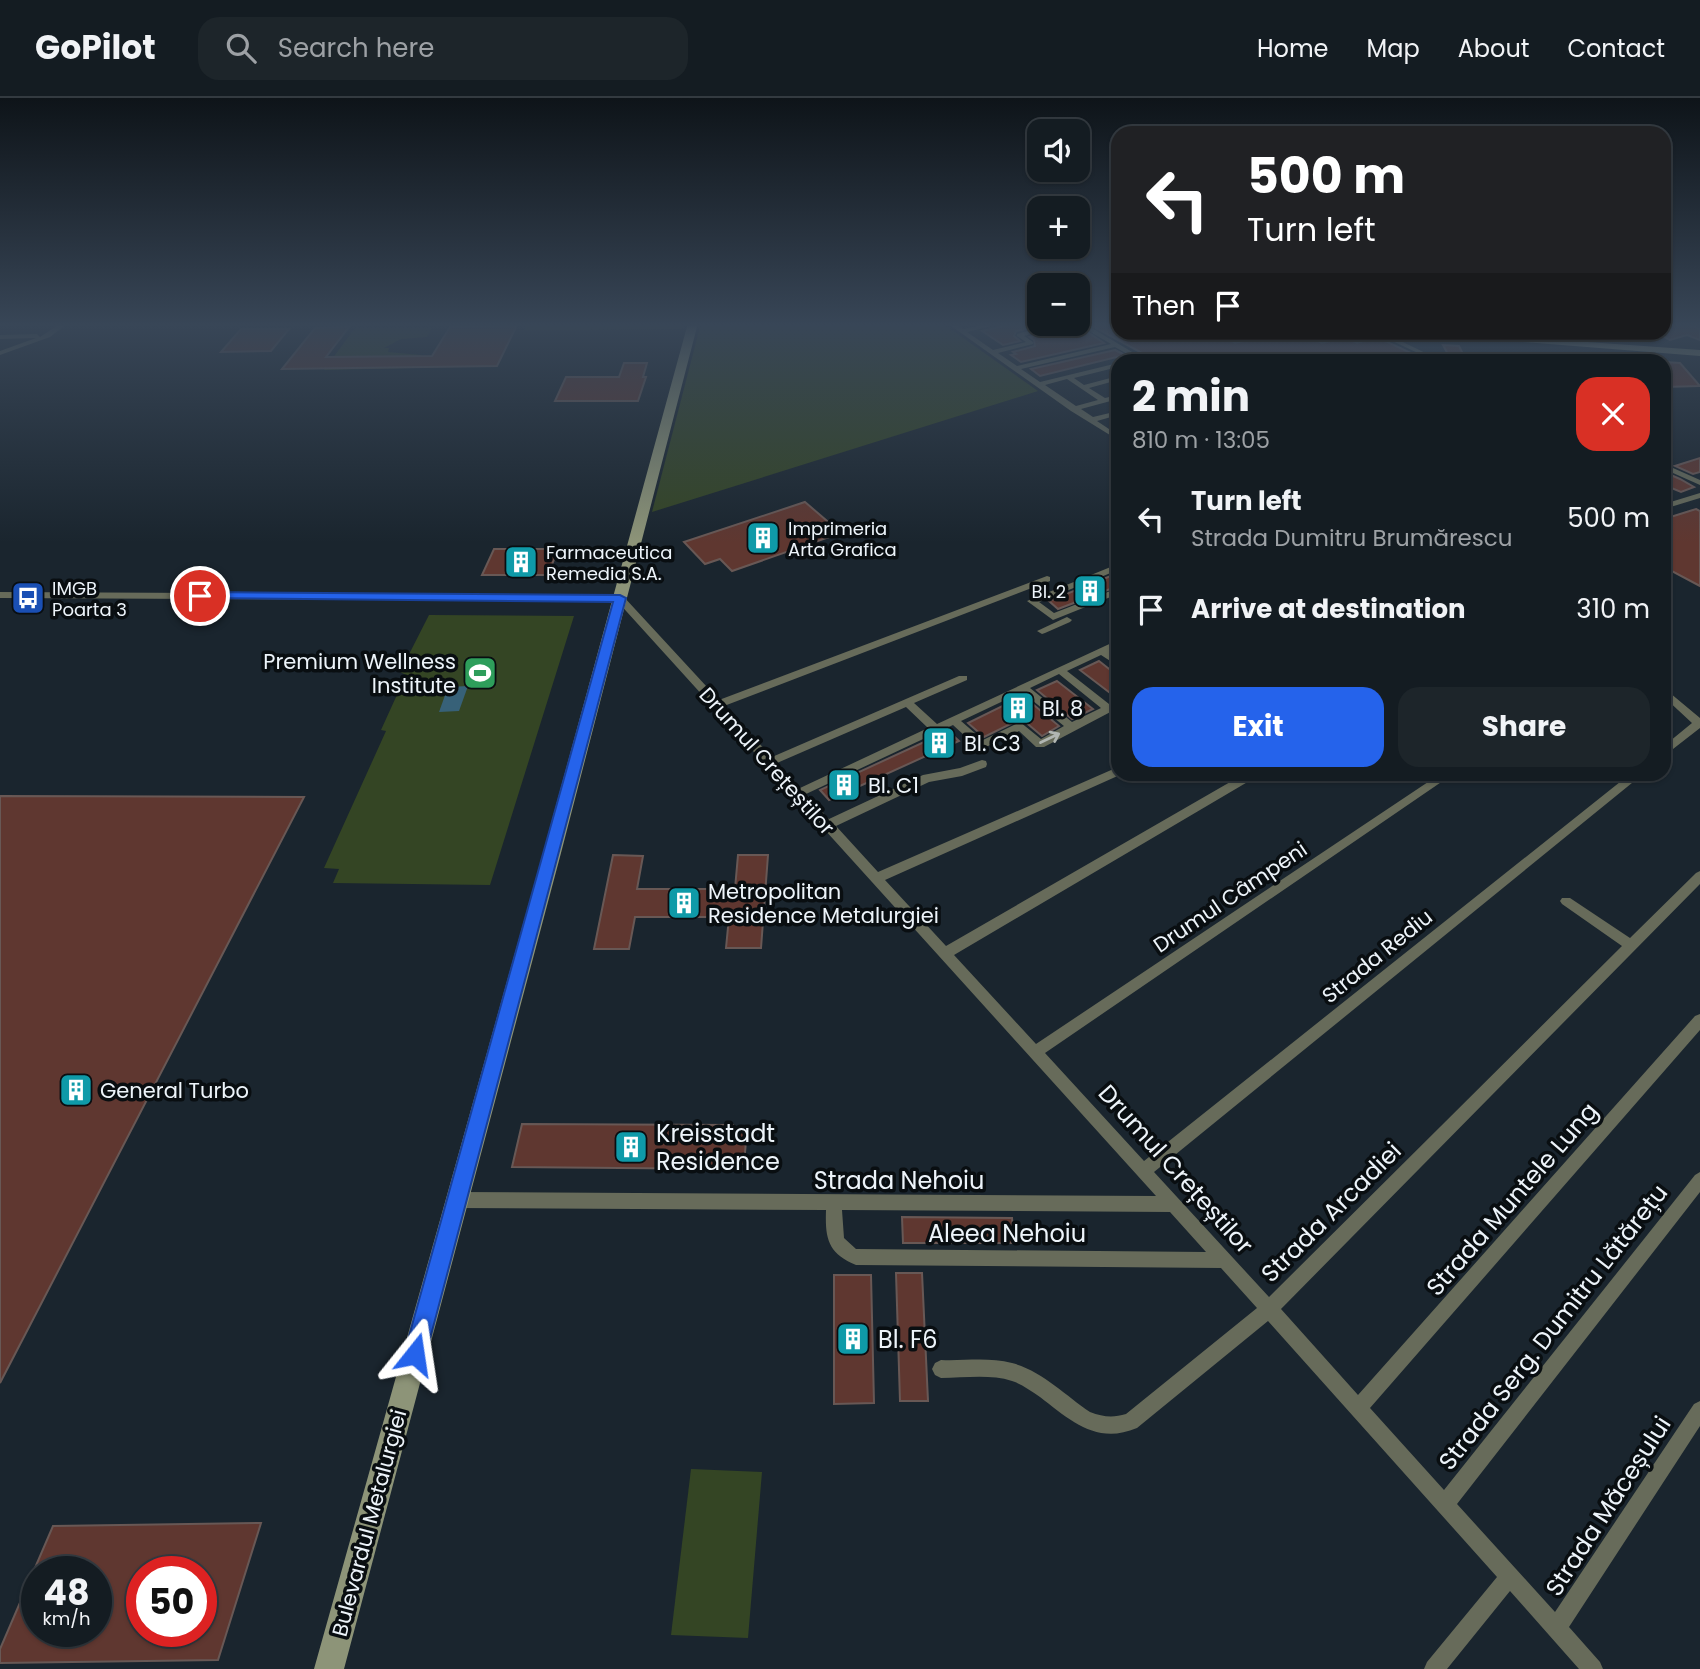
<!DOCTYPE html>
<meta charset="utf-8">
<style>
:root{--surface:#141c22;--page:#1d252a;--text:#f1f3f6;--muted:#9da1a5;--line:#333a40;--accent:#2563eb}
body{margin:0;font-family:Poppins,sans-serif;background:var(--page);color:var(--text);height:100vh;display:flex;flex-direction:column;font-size:26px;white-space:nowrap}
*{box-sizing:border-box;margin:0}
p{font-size:23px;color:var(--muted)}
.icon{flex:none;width:38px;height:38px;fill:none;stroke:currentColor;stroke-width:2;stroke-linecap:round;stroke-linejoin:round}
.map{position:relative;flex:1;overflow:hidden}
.side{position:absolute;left:1111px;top:256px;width:560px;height:427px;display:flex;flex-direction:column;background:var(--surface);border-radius:21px;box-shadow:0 2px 5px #0004,0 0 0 2px var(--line)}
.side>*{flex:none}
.guide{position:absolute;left:1111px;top:28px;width:560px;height:214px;border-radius:21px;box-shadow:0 2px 5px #0004,0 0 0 2px var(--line);background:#202124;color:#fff;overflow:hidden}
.fabs{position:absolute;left:1027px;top:21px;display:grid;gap:14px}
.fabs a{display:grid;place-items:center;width:63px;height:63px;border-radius:14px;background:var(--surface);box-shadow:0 2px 5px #0004,0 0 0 2px var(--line);font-size:35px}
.speed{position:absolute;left:21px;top:1458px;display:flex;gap:14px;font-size:35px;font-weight:700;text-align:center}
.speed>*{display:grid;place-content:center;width:91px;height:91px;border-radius:50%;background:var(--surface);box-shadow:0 2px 5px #0004,0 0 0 2px var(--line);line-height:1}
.speed small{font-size:18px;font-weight:400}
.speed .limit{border:10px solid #d22;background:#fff;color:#111}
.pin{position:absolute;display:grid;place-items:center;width:60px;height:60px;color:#fff;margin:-30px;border:4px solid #fff;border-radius:50%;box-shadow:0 2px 7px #0007}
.me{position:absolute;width:77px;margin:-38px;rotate:15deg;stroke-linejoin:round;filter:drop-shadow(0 0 5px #0008)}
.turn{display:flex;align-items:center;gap:24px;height:147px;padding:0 21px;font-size:32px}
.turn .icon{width:91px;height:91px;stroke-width:2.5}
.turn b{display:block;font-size:49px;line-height:60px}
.then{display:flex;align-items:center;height:66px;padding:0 21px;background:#0003;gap:14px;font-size:26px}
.round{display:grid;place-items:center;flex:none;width:74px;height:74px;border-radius:21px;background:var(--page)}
.headline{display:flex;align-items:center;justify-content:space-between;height:119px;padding:0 21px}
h1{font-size:42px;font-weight:700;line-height:52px}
.button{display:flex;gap:14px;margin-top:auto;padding:14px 21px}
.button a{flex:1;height:80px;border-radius:21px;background:var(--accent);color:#fff;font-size:28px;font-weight:700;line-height:80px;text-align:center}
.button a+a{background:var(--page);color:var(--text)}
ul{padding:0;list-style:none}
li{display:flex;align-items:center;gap:21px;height:91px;padding:0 21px}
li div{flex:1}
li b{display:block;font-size:26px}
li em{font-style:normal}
header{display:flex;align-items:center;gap:42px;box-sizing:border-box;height:98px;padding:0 35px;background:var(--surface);border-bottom:2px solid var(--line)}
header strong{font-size:33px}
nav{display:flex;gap:38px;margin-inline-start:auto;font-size:24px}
.search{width:490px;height:63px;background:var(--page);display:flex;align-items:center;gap:18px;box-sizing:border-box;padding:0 24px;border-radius:21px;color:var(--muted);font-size:26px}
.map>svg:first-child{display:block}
.green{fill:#344524}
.water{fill:#376178}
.building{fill:#5f3730;stroke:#685855;stroke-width:2;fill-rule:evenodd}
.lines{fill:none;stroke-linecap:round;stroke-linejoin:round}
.minor{fill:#676b5a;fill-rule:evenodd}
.secondary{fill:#8d9478;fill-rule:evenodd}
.oneway{stroke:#b1b6b2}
.route{fill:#2563eb;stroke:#184099;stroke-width:2}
.labels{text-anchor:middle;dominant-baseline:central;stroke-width:7;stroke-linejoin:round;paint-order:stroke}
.far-poi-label{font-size:18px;fill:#edf4fa;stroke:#090e11;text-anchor:start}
.poi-label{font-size:21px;fill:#edf4fa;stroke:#090e11;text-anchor:start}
.street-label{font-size:21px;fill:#edf4fa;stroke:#090e11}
.near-poi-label{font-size:24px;fill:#edf4fa;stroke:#090e11;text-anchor:start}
.near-street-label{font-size:24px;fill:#edf4fa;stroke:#090e11}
</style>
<header>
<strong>GoPilot</strong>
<div class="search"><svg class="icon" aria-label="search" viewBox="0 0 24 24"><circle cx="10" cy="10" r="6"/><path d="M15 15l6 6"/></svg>Search here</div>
<nav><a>Home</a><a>Map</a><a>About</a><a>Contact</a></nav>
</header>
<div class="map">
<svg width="1700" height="1571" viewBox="0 0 1700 1571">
<rect width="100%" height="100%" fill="#1a252e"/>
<g class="green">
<path d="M527,225H683L681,231L524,232Z"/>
<path d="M701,225H942L1038,293L652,414Z"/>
<path d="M355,230H432L427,239L401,241L384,250H389L388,254L421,257L412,270L324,272Z"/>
<path d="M429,517L574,518L490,787L333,785L339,771L324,770L386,633L381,632L406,577L400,574Z"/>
<path d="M691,1371L762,1374L748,1540L671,1537Z"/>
</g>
<path class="water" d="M468,588L459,613L439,614L448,589Z"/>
<g class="building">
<path d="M1017,225L1037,228L1016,233L1014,238L1020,243L1003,247L982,233Z"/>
<path d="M1664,225H1685L1700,231V242L1687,237L1670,242L1664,239Z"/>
<path d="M1049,226H1075L1104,245L1021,264L1011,257L1016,256L1013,254L1035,248L1034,242L1030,239L1052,233V228Z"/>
<path d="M1089,226H1105L1118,230V234H1182L1188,238L1216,234L1235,245L1271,236L1284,243L1305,237L1322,245L1346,239L1357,245L1377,239L1413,256L1391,262H1179L1151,260Z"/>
<path d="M517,227L497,268L282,271L315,230L349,229L326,259L432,258L450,229Z"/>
<path d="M241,231H289L271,253L221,254Z"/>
<path d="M1443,247L1459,248L1466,262H1451Z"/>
<path d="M1115,252L1125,257L1040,278L1031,271Z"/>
<path d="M1664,264L1680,265L1700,288L1664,289Z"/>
<path d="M624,265H647L643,279H646L638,303H555L566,279H619Z"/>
<path d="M1700,360V374L1693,376L1675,368Z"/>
<path d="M1664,374L1680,381L1694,389L1681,394L1664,387Z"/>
<path d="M805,404L841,435L732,473L720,461L705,466L684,444Z"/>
<path d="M1696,411L1700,413V488L1664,469V421Z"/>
<path d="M494,451H558L548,477H482Z"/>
<path d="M1118,475V488L1058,511L1049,503Z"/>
<path d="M1099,563L1118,578V601L1080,572Z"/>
<path d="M1057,583L1093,611L1072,621L1037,592Z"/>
<path d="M1023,598L1059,628L1042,638L1023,622H1019L984,639L968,625Z"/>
<path d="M948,633L959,643L829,702L820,692Z"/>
<path d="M0,698L304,699L0,1285Z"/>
<path d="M613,757L643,758L637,791H735L738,757H768L761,850H726L729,819H635L629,851H594Z"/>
<path d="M522,1026L733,1027L732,1032H747L744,1066H730L729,1071L512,1069Z"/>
<path d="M902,1119L1012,1120L1014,1145H903Z"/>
<path d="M896,1175H922L928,1303H900Z"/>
<path d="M834,1177H871L874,1305L834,1306Z"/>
<path d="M261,1425L218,1562L0,1565V1551L53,1428ZM37,1474H96V1533H37ZM142,1474H201V1533H142Z"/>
</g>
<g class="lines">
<g class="minor">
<path d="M61,225H68L50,239L0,257V253L36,240L0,241V237L37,236L40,239Z"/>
<path d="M947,225H954L963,231L993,225H1004L967,234L993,252L1026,244L1017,238V236L1043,229L1039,226L1040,225L1050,229V231L1024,238L1033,244V246L998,255L1017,268L1111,246L1077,226L1078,225H1083L1144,261L1145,262H1138L1115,249L1021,271L1040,284L1118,265V269L1074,280L1084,287L1118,278V282L1089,290L1105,300L1118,297V301L1081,311L1093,319L1118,313V317L1097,323L1118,337V342L1071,313ZM1067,281L1098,302L1076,308L1045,287Z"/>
<path d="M1373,234H1382L1440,262H1433Z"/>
<path d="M1664,366L1700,382V387L1664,371Z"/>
<path d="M1700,395V400L1664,411V406Z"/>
<path d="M1118,466V472L1039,504L1054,515L1118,490V496L1053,522L1027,503Z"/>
<path d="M1047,478L1050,479V483L724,608L772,659L959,578H967V582L914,605L937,626L1118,542V549L1109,553L1118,560V568L1101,557L1067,573L1109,606L1118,603V610L1044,649H1036L1019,633L982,651L978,650L953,627L806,696L829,721L923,677L960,670L982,662L986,663L987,666L986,669L962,678L929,684L836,728L878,774L1118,669V676H1122L885,782L946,848L1244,676H1257L1256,679L954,857L1036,946L1440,676H1453L1045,955L1144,1063L1630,676H1643L1154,1074L1269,1199L1622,848L1562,806L1560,803L1562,800H1570L1630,840L1696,775L1700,773V786L1281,1211L1358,1297L1695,918L1700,916V932L1370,1310L1444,1392L1695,1077L1700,1074V1094L1457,1406L1555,1514L1694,1306L1700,1303V1328L1569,1529L1600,1564L1603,1571H1579L1510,1493L1447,1571H1424L1427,1564L1497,1479L1268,1223L1137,1330C1097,1347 1071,1323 1040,1299C1031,1293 1022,1286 1012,1283C990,1276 964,1280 941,1280L935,1277L932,1271L935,1265L941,1262C964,1263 989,1259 1012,1265C1042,1273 1065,1297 1090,1314C1103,1319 1113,1320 1126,1316L1257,1210L1221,1170L856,1167C828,1155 825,1141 826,1112L457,1110L451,1107L449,1102L451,1097L457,1094L1156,1098L796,700L792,699L791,695L767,669L764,668L763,664L617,503L0,500V494L620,497L623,498L719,602ZM1059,576L1101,610L1072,624L1030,590ZM1022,594L1064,628L1041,641L1020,624L983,642L961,623ZM906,609L928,630L800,690L777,665ZM842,1112L1170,1114L1206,1154L856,1151L844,1140Z"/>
<path d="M1067,519L1072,522L1070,524L1045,535L1042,536L1037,533Z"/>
<path d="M1664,590L1700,620V630L1664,658V648L1692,625L1664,599Z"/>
</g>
<g class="secondary">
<path d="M688,225H698L561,755L344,1571H314L543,755Z"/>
<path d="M1397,234H1448L1700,252V258Z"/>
</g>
</g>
<defs><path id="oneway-shaft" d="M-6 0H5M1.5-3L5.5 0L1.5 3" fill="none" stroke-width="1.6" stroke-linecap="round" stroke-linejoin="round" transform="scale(1.75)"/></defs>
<use class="oneway" href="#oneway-shaft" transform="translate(1050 640) rotate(-26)"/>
<linearGradient id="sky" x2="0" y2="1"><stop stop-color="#0e1419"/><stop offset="0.51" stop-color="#384657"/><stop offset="1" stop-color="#384657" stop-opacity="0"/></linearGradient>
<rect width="1700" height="445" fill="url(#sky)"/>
<path class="route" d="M200,494L620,497L626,500L426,1256L423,1264L415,1267L407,1264L404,1256L613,504L196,500V495Z"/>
<defs>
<symbol id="building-square" viewBox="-11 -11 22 22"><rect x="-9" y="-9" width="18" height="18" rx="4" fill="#0f9aa8" stroke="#090e11"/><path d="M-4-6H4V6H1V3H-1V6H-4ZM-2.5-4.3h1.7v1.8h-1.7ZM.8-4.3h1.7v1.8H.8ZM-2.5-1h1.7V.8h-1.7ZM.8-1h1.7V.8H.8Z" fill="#fff"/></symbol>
<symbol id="bus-square" viewBox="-11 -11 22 22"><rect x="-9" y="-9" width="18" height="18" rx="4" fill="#1a4fb4" stroke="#090e11"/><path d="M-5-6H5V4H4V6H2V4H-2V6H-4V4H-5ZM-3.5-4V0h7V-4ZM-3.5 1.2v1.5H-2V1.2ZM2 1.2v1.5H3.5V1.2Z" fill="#fff"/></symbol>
<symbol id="stadium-square" viewBox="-11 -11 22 22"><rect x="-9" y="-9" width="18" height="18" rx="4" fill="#2e9e5b" stroke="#090e11"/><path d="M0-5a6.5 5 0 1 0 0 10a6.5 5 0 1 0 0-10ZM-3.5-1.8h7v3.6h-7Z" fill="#fff"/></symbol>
</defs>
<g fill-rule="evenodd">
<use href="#building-square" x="744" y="421" width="38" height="38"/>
<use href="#building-square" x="502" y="445" width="38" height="38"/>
<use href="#building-square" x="1071" y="474" width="38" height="38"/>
<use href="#bus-square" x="9" y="481" width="38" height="38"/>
<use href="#stadium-square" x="461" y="556" width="38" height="38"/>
<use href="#building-square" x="999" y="591" width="38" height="38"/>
<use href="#building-square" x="920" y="626" width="38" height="38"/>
<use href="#building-square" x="825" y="668" width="38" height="38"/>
<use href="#building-square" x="665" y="786" width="38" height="38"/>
<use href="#building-square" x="57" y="973" width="38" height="38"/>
<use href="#building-square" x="612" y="1030" width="38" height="38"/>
<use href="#building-square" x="834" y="1222" width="38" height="38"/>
</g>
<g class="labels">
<g class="far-poi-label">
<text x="788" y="430">Imprimeria<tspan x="788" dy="21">Arta Grafica</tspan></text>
<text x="546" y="454">Farmaceutica<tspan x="546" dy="21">Remedia S.A.</tspan></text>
<text x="52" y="490">IMGB<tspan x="52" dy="21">Poarta 3</tspan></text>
<text x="1066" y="493" text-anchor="end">Bl. 2</text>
</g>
<g class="poi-label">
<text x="456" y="563" text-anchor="end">Premium Wellness<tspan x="456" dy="24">Institute</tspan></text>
<text x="1042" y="610">Bl. 8</text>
<text x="964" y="645">Bl. C3</text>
<text x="868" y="687">Bl. C1</text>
<text x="708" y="793">Metropolitan<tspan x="708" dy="24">Residence Metalurgiei</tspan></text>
<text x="100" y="992">General Turbo</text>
</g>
<g class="street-label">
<text transform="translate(767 663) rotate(48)">Drumul Crețeștilor</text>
<text transform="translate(1230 799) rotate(-34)">Drumul Câmpeni</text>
<text transform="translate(1377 858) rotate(-39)">Strada Rediu</text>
<text transform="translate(369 1425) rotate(-75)">Bulevardul Metalurgiei</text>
</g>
<g class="near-poi-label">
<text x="656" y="1035">Kreisstadt<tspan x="656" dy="28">Residence</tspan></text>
<text x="878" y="1241">Bl. F6</text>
</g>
<g class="near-street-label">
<text transform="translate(1176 1071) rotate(48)">Drumul Crețeștilor</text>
<text x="899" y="1082">Strada Nehoiu</text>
<text transform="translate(1512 1101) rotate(-49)">Strada Muntele Lung</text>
<text transform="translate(1331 1114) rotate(-45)">Strada Arcadiei</text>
<text x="1007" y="1135">Aleea Nehoiu</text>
<text transform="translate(1553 1229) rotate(-52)">Strada Serg. Dumitru Lătărețu</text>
<text transform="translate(1608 1408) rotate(-57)">Strada Măceșului</text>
</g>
</g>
</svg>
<div class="fabs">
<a><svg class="icon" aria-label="sound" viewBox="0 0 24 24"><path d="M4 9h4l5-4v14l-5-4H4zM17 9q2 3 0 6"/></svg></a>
<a>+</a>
<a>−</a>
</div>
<div class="speed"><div>48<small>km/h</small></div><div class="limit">50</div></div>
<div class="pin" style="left:200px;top:498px;background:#d93025"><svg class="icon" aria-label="arrive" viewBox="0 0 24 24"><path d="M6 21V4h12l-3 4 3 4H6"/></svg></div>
<svg class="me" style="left:415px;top:1256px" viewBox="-20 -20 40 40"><path d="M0-17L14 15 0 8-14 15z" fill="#2563eb" stroke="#fff" stroke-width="4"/></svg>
<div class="guide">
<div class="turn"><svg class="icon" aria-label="left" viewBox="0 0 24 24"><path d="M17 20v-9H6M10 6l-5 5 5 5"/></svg><div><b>500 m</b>Turn left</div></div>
<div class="then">Then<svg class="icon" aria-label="arrive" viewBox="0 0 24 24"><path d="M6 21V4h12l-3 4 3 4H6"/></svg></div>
</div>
<section class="side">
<div class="headline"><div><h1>2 min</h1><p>810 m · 13:05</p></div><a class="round" style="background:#d93025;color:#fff"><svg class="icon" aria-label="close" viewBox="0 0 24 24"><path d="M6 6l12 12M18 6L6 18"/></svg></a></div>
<ul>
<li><svg class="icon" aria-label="left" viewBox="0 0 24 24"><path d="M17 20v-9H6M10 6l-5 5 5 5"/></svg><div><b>Turn left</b><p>Strada Dumitru Brumărescu</p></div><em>500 m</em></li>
<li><svg class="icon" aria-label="arrive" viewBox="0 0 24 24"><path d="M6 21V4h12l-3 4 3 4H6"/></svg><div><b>Arrive at destination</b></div><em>310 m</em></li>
</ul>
<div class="button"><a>Exit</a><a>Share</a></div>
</section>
</div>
